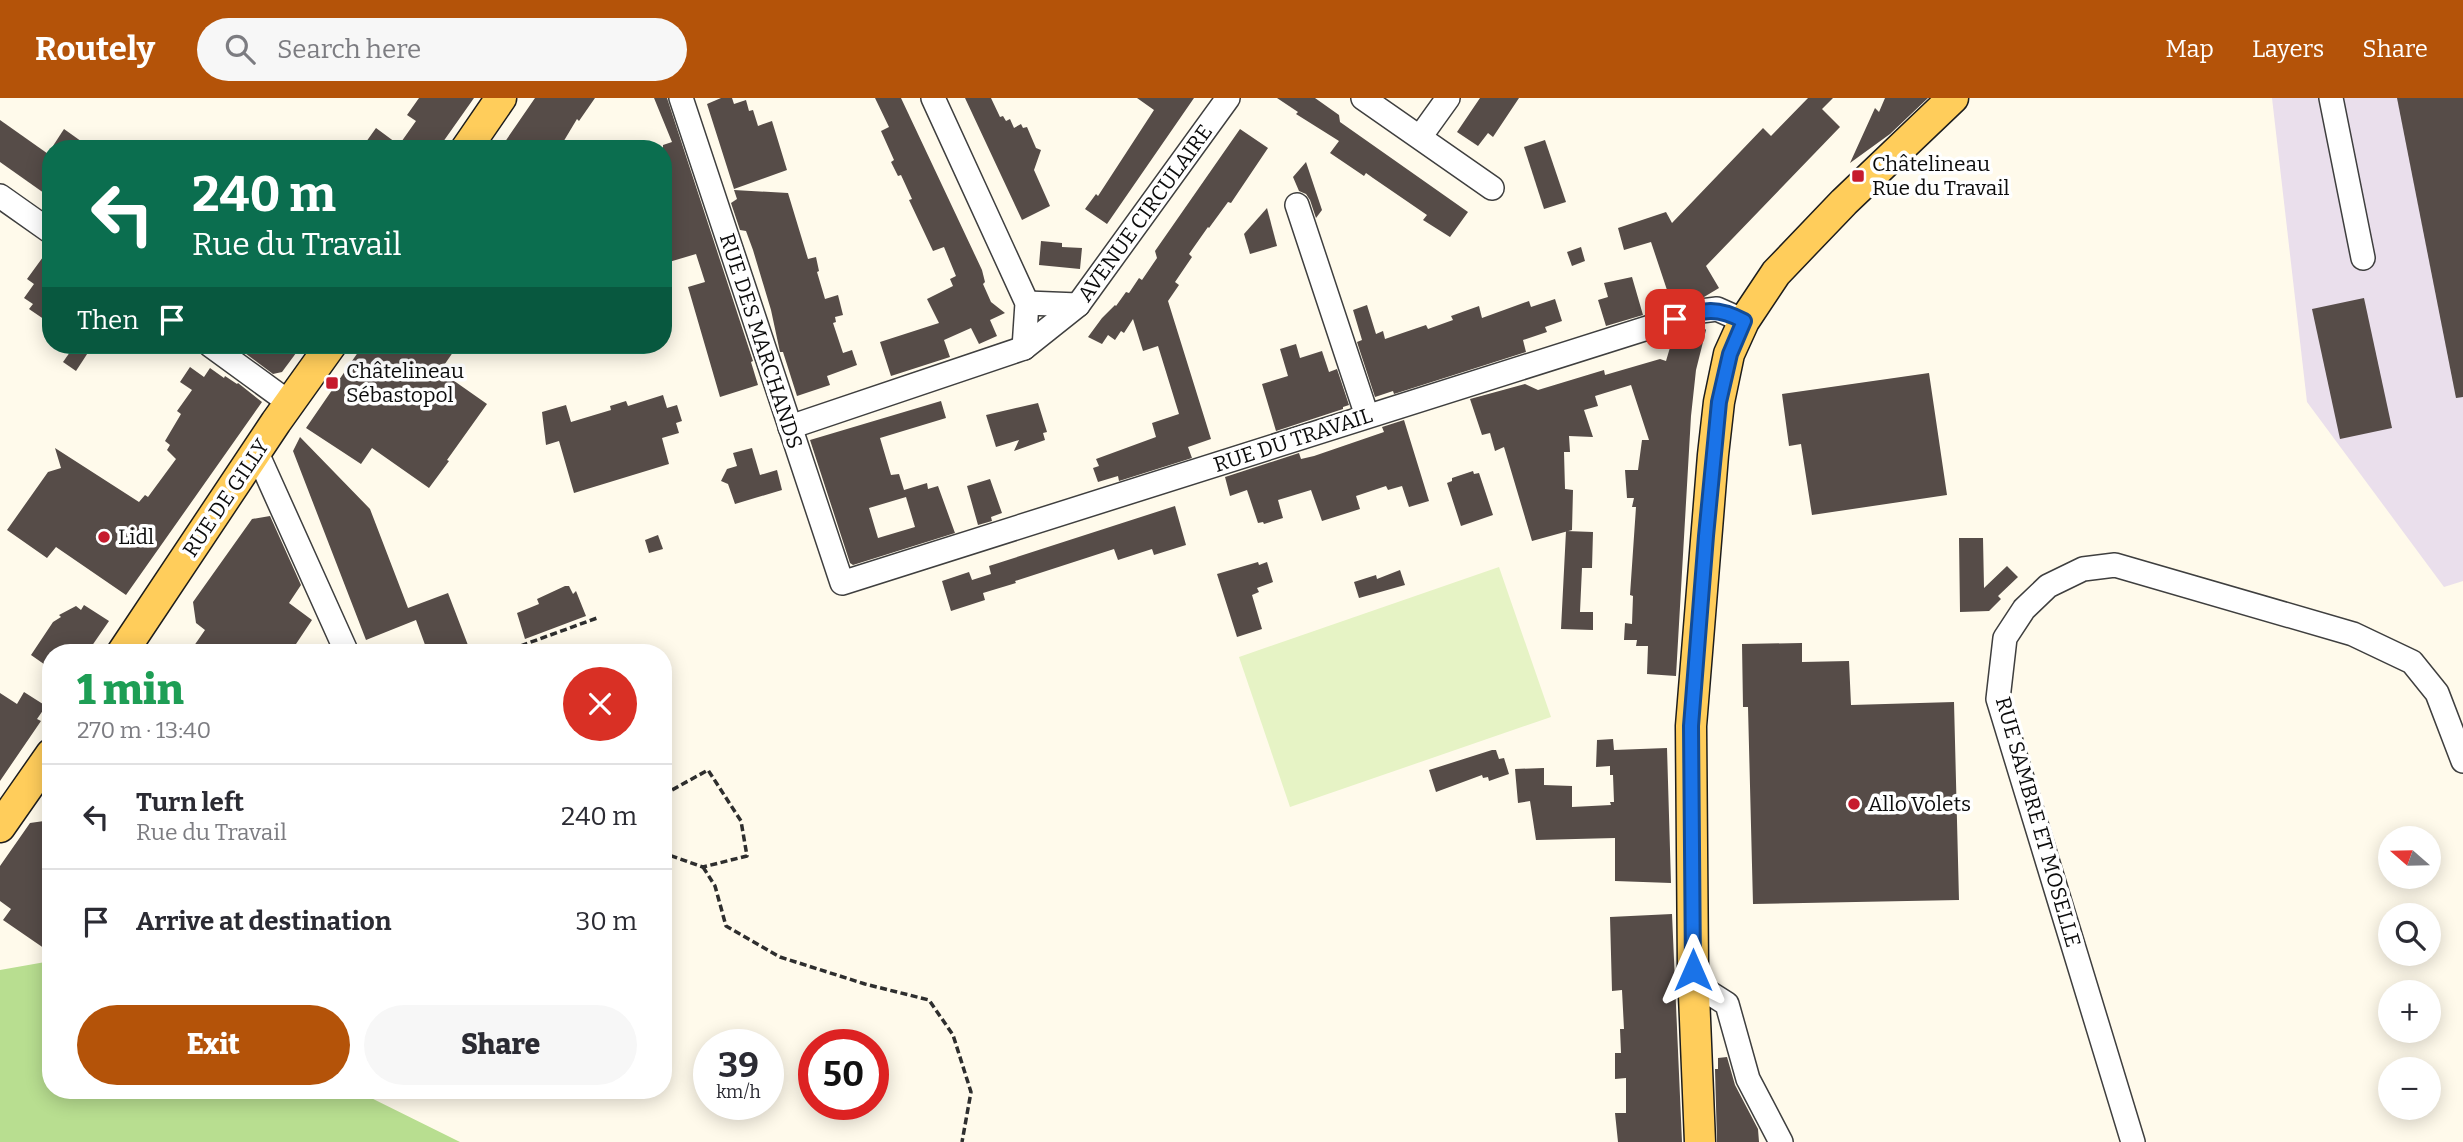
<!DOCTYPE html>
<meta charset="utf-8">
<style>
:root{--surface:#fff;--page:#f7f7f7;--text:#2b2b33;--muted:#7c7c81;--line:#e1e1e2;--accent:#b45309}
body{margin:0;font-family:Bitter,serif;background:var(--page);color:var(--text);height:100vh;display:flex;flex-direction:column;font-size:26px;white-space:nowrap}
*{box-sizing:border-box;margin:0}
p{font-size:23px;color:var(--muted)}
.icon{flex:none;width:38px;height:38px;fill:none;stroke:currentColor;stroke-width:2;stroke-linecap:round;stroke-linejoin:round}
.map{position:relative;flex:1;overflow:hidden}
.panel{position:absolute;left:42px;top:546px;width:630px;height:455px;display:flex;flex-direction:column;background:var(--surface);border-radius:28px;box-shadow:0 4px 18px #0003}
.panel>*{flex:none}
.hud{position:absolute;left:42px;top:42px;width:630px;height:214px;border-radius:28px;box-shadow:0 4px 18px #0003;background:#0b6e4f;color:#fff;overflow:hidden}
.needle{width:46px;rotate:290deg}
.buttons{position:absolute;left:2378px;top:728px;display:grid;gap:14px}
.buttons a{display:grid;place-items:center;width:63px;height:63px;border-radius:50%;background:var(--surface);box-shadow:0 4px 18px #0003;font-size:35px}
.speed{position:absolute;left:693px;top:931px;display:flex;gap:14px;font-size:35px;font-weight:700;text-align:center}
.speed>*{display:grid;place-content:center;width:91px;height:91px;border-radius:50%;background:var(--surface);box-shadow:0 4px 18px #0003;line-height:1}
.speed small{font-size:18px;font-weight:400}
.speed .limit{border:10px solid #d22;background:#fff;color:#111}
.pin{position:absolute;display:grid;place-items:center;width:60px;height:60px;color:#fff;margin:-30px;border-radius:14px;box-shadow:0 4px 10px #0006}
.me{position:absolute;width:77px;margin:-38px;rotate:0deg;stroke-linejoin:round;filter:drop-shadow(0 0 5px #0008)}
.turn{display:flex;align-items:center;gap:24px;height:147px;padding:0 35px;font-size:32px}
.turn .icon{width:91px;height:91px;stroke-width:2.5}
.turn b{display:block;font-size:49px;line-height:60px}
.then{display:flex;align-items:center;height:66px;padding:0 35px;background:#0003;gap:14px;font-size:26px}
.round{display:grid;place-items:center;flex:none;width:74px;height:74px;border-radius:37px;background:var(--page)}
.summary{display:flex;align-items:center;justify-content:space-between;height:119px;padding:0 35px}
h1{font-size:42px;font-weight:800;line-height:52px;color:#1e9e55}
.cta{display:flex;gap:14px;margin-top:auto;padding:14px 35px}
.cta a{flex:1;height:80px;border-radius:42px;background:var(--accent);color:#fff;font-size:28px;font-weight:800;line-height:80px;text-align:center}
.cta a+a{background:var(--page);color:var(--text)}
ul{padding:0;list-style:none}
li{display:flex;align-items:center;gap:21px;height:105px;padding:0 35px;border-top:2px solid var(--line)}
li div{flex:1}
li b{display:block;font-size:26px}
li em{font-style:normal}
header{display:flex;align-items:center;gap:42px;box-sizing:border-box;height:98px;padding:0 35px;background:var(--accent);color:#fff}
header strong{font-size:33px}
nav{display:flex;gap:38px;margin-inline-start:auto;font-size:24px}
.search{width:490px;height:63px;background:var(--page);display:flex;align-items:center;gap:18px;box-sizing:border-box;padding:0 24px;border-radius:38px;color:var(--muted);font-size:26px}
.map>svg:first-child{display:block}
.industrial{fill:#eadfec}
.forest{fill:#b8de90}
.pitch{fill:#e6f3c5}
.building{fill:#564c48;fill-rule:evenodd}
.lines{fill:none;stroke-linecap:round;stroke-linejoin:round}
.minor-casing{stroke:#3f3f3f;stroke-width:26}
.major-casing{stroke:#1d1d1d;stroke-width:33}
.path{stroke:#2e2e2e;stroke-width:3.5;stroke-dasharray:7 3.5;stroke-linecap:butt}
.minor{stroke:#fff;stroke-width:23}
.major{stroke:#ffcd5b;stroke-width:30}
.route-casing{stroke:#114b97;stroke-width:18}
.route{stroke:#1a73e8;stroke-width:12}
.poi-dot{fill:#c61a2d;stroke:#fff;stroke-width:2.5}
.labels{text-anchor:middle;dominant-baseline:central;stroke-width:7;stroke-linejoin:round;paint-order:stroke}
.poi-label{font-size:21px;fill:#0c0c0c;stroke:#fff;text-anchor:start}
.street-label{font-size:21px;fill:#0c0c0c;stroke:#fff}
</style>
<header>
<strong>Routely</strong>
<div class="search"><svg class="icon" aria-label="search" viewBox="0 0 24 24"><circle cx="10" cy="10" r="6"/><path d="M15 15l6 6"/></svg>Search here</div>
<nav><a>Map</a><a>Layers</a><a>Share</a></nav>
</header>
<div class="map">
<svg width="2463" height="1044" viewBox="0 0 2463 1044">
<rect width="100%" height="100%" fill="#fffaeb"/>
<path class="industrial" d="M2272,0H2463V483L2444,489L2307,304Z"/>
<path class="forest" d="M51,863V992H355L460,1044H0V872Z"/>
<path class="pitch" d="M1499,469L1551,619L1290,709L1239,559Z"/>
<g class="building">
<path d="M419,0H474L438,51H361L376,30L399,47L416,23L407,17Z"/>
<path d="M535,0H595L579,23L577,21L559,51H500Z"/>
<path d="M654,0H667L753,263L751,264L758,287L720,299L688,189L705,184L696,156L669,164L663,142L668,140L663,123V47L672,44Z"/>
<path d="M721,0H732L734,6L746,2L749,13L753,12L758,28L772,23L787,72L734,91L707,6Z"/>
<path d="M875,0H901L982,172L985,184L983,186L991,204L1005,215L990,222L997,238L979,246L971,230L944,242L950,259L891,278L880,244L939,225L927,201L953,188L950,181L956,178L944,149L933,153L909,102L912,101L901,77L898,78L891,64L894,62L881,33L889,29Z"/>
<path d="M965,0H991L1000,19L1003,18L1006,23L1010,21L1014,30L1021,26L1023,30L1027,29L1036,50L1041,52L1034,72L1050,108L1022,122Z"/>
<path d="M1137,0H1194L1107,126L1085,111L1096,96L1098,98L1154,12Z"/>
<path d="M1277,0H1315L1339,17L1340,24L1468,114L1450,139L1423,122L1427,117L1373,80L1366,75L1364,78L1330,55L1339,43L1296,16L1298,14Z"/>
<path d="M1480,0H1519L1493,39L1488,35L1478,48L1457,34Z"/>
<path d="M1808,0H1833L1822,11L1840,29L1706,168L1719,190L1704,199L1672,207L1651,144L1624,152L1618,130L1666,114L1672,125L1763,30L1771,38Z"/>
<path d="M1885,0H1928L1890,36L1850,65L1875,10L1879,14Z"/>
<path d="M2397,0H2463V299L2456,300Z"/>
<path d="M0,22L51,58V100L0,64Z"/>
<path d="M64,31L92,51H51Z"/>
<path d="M1240,31L1268,50L1231,105L1228,104L1209,130L1208,129L1189,156L1192,159L1175,184L1179,187L1168,203L1211,341L1188,349L1192,360L1119,383L1118,378L1098,384L1093,370L1099,368L1096,361L1156,339L1152,325L1179,316L1158,248L1143,253L1133,221L1124,235L1121,233L1115,242L1108,237L1102,246L1088,239L1102,220L1115,207L1116,208L1126,194L1129,195L1139,180L1142,182L1157,160L1155,153Z"/>
<path d="M1545,42L1566,104L1544,111L1524,49Z"/>
<path d="M1306,64L1322,112L1316,120L1310,102L1306,96L1299,93L1293,79Z"/>
<path d="M734,92L788,95L808,161L816,159L819,173L817,174L825,201L838,197L843,217L835,219L836,224L833,225L843,255L852,252L857,267L827,278L830,287L797,298L783,254H780L771,212L753,152L746,133L740,132L731,105L737,101Z"/>
<path d="M1267,110L1277,148L1250,156L1244,136Z"/>
<path d="M1041,143L1062,145V149L1082,150L1080,171L1039,167Z"/>
<path d="M51,148V226L29,211L33,206L24,200L34,186L27,181Z"/>
<path d="M1581,149L1585,163L1572,168L1567,154Z"/>
<path d="M1632,179L1643,217L1606,228L1598,202L1608,199L1604,185Z"/>
<path d="M2364,200L2392,330L2340,341L2312,211Z"/>
<path d="M1555,201L1562,223L1545,229L1547,234L1523,242L1526,254L1394,296L1393,293L1375,299L1357,244L1362,242L1353,212L1367,207L1376,236L1383,233L1385,241L1426,227L1428,231L1453,222L1451,218L1479,208L1482,220L1529,203L1531,209Z"/>
<path d="M1702,227L1706,232L1696,272L1691,318L1676,578L1647,576L1648,548H1636L1637,542H1624L1625,525L1632,526L1633,498L1630,497L1636,409H1632L1634,400H1627L1625,372H1638L1642,342H1649L1631,287L1595,298L1598,308L1584,312L1593,339L1569,338L1570,354H1564L1565,391L1573,392L1572,432L1532,443L1504,349L1495,353L1490,335L1482,337L1470,301L1525,286L1538,292L1604,272L1605,277L1660,261L1666,263L1674,236Z"/>
<path d="M1296,246L1300,260L1322,253L1329,274L1337,271L1349,307L1343,309V311L1276,333L1262,286L1288,278L1280,251Z"/>
<path d="M75,247H93L76,273L63,264Z"/>
<path d="M234,247H302L282,274L273,276Z"/>
<path d="M363,247H458L440,273L487,306L447,362L449,363L429,390L372,350L361,366L306,330Z"/>
<path d="M190,269L204,279L210,270L224,280L225,278L237,286L238,285L262,304L126,497L56,449L47,460L7,432L48,374L61,370L55,350L139,404L145,397L148,399L176,361L167,352L170,347L165,343L181,316L177,313L192,292L180,284Z"/>
<path d="M1929,275L1947,397L1812,417L1801,346L1789,348L1782,296Z"/>
<path d="M663,297L667,310L677,307L682,323L676,325L679,335L662,340L669,366L574,395L559,343L546,347L542,314L566,307L571,324L611,312L610,308L626,303L628,308Z"/>
<path d="M941,303L946,320L880,340L891,377L899,376L904,392L927,385L928,391L938,388L955,435L853,467L850,465L810,342ZM906,399L915,429L878,440L869,410Z"/>
<path d="M1038,305L1047,334L1043,335L1045,342L1014,353L1019,342L996,349L986,317Z"/>
<path d="M1404,322L1429,403L1409,409L1402,388L1388,392L1386,388L1356,398L1360,411L1322,423L1311,392L1278,402L1283,420L1264,426L1263,424L1258,425L1247,392L1230,398L1225,379L1299,355L1301,361L1314,358L1384,334L1382,329Z"/>
<path d="M300,339L370,411L408,510L448,495L471,555H428L416,522L366,542L293,353Z"/>
<path d="M752,350L760,377L777,372L782,392L735,406L728,386L721,383L727,371L737,368L733,355Z"/>
<path d="M1473,373L1474,376L1479,375L1493,417L1461,428L1447,385L1452,383V380Z"/>
<path d="M990,381L1002,415L991,419L992,423L978,427L967,388Z"/>
<path d="M1175,408L1186,447L1154,457L1152,451L1118,462L1114,451L1015,483L1016,485L983,495L985,502L951,513L942,483L969,474L972,482L991,476L989,468Z"/>
<path d="M270,418L301,487L289,505L312,522L290,555H189L205,532L196,525L193,504L252,421Z"/>
<path d="M1566,433L1593,434L1592,470H1582L1580,514H1593V532L1561,531Z"/>
<path d="M658,437L663,451L649,455L645,442Z"/>
<path d="M1959,440H1983L1984,490L2007,468L2018,479L1998,498L2001,501L1989,513L1960,514Z"/>
<path d="M1258,464L1259,467L1267,464L1273,484L1257,490L1259,494L1252,497L1262,531L1237,539L1217,476Z"/>
<path d="M1400,472L1405,487L1359,500L1354,484L1376,477L1377,481Z"/>
<path d="M565,488H569L573,496L576,493L586,518L525,541L517,515L539,506L537,501Z"/>
<path d="M84,507L109,523L87,555H51V571L31,557L53,524L61,519L59,517L76,508L81,512Z"/>
<path d="M1802,545V564L1849,563L1851,607L1954,604L1959,802L1753,806L1748,609H1743L1742,546Z"/>
<path d="M24,594L46,608L37,621L41,623L0,683V595L17,606Z"/>
<path d="M1613,641L1614,652L1667,650L1671,785L1615,783V740L1536,742L1530,703L1518,705L1515,671L1544,670V687L1572,688V709L1611,707L1610,704H1614L1613,677H1610V668L1596,669L1597,642Z"/>
<path d="M1492,652H1496L1499,661L1504,660L1509,676L1489,683L1488,679L1483,680L1482,677L1436,694L1429,672Z"/>
<path d="M51,722V855L3,822L11,811L0,803V768L30,725Z"/>
<path d="M1672,816L1682,1044H1618L1615,1015H1626V980L1615,981V955H1621L1620,931H1624L1622,892L1612,893L1610,819Z"/>
<path d="M1727,959L1735,987L1758,1031L1759,1044H1717L1715,971H1718V960Z"/>
</g>
<g class="lines">
<defs>
<g id="minor">
<path d="M681,0L842,485L1701,213L1717,211L1744,223"/>
<path d="M933,0L1027,205L1024,250"/>
<path d="M1363,0L1492,90"/>
<path d="M2331,0L2363,160"/>
<path d="M1420,39L1448,0"/>
<path d="M0,98L51,134"/>
<path d="M1297,107L1367,318"/>
<path d="M1027,205L1078,207"/>
<path d="M210,247L291,306"/>
<path d="M790,329L1024,250L1078,207L1228,0"/>
<path d="M257,355L347,555"/>
<path d="M1694,885L1727,906L1748,981L1781,1044"/>
<path d="M2133,1044L1998,601L2005,540L2024,511L2048,488L2083,471L2115,467L2353,536L2412,564L2437,595L2463,663"/>
</g>
<g id="major">
<path d="M466,51L501,0"/>
<path d="M122,555L276,324L331,247"/>
<path d="M0,729L51,656"/>
<path d="M1700,1044L1693,872L1691,628L1713,357L1719,304L1729,256L1744,223L1776,175L1844,104L1953,0"/>
</g>
</defs>
<use href="#minor" class="minor-casing"/>
<use href="#major" class="major-casing"/>
<g class="path">
<path d="M501,555L597,520"/>
<path d="M663,697L708,672L741,723L747,758L703,769L663,755"/>
<path d="M703,769L715,788L726,828L780,859L865,886L929,902L953,937L971,994L962,1044"/>
</g>
<use href="#minor" class="minor"/>
<use href="#major" class="major"/>
</g>
<g class="lines">
<defs>
<path id="route" d="M1675,221C1704,212 1716,208 1744,223L1730,256L1719,304L1706,438L1691,628L1693,872"/>
</defs>
<use href="#route" class="route-casing"/>
<use href="#route" class="route"/>
</g>
<g class="poi-dot">
<rect x="1851" y="71" width="14" height="14" rx="3.5"/>
<rect x="325" y="278" width="14" height="14" rx="3.5"/>
<circle cx="104" cy="439" r="7"/>
<circle cx="1854" cy="706" r="7"/>
</g>
<g class="labels">
<g class="poi-label">
<text x="1872" y="66">Châtelineau<tspan x="1872" dy="24">Rue du Travail</tspan></text>
<text x="346" y="273">Châtelineau<tspan x="346" dy="24">Sébastopol</tspan></text>
<text x="118" y="439">Lidl</text>
<text x="1868" y="706">Allo Volets</text>
</g>
<g class="street-label">
<text transform="translate(1145 115) rotate(-54)">AVENUE CIRCULAIRE</text>
<text transform="translate(761 243) rotate(72)">RUE DES MARCHANDS</text>
<text transform="translate(1293 342) rotate(-18)">RUE DU TRAVAIL</text>
<text transform="translate(226 400) rotate(-56)">RUE DE GILLY</text>
<text transform="translate(2038 724) rotate(74)">RUE SAMBRE ET MOSELLE</text>
</g>
</g>
</svg>
<div class="buttons">
<a><svg class="needle" viewBox="-14 -14 28 28"><path d="M0-13l5 13h-10z" fill="#e53935"/><path d="M0 13l5-13h-10z" fill="#7c7c81"/></svg></a>
<a><svg class="icon" aria-label="search" viewBox="0 0 24 24"><circle cx="10" cy="10" r="6"/><path d="M15 15l6 6"/></svg></a>
<a>+</a>
<a>−</a>
</div>
<div class="speed"><div>39<small>km/h</small></div><div class="limit">50</div></div>
<div class="pin" style="left:1675px;top:221px;background:#d93025"><svg class="icon" aria-label="arrive" viewBox="0 0 24 24"><path d="M6 21V4h12l-3 4 3 4H6"/></svg></div>
<svg class="me" style="left:1693px;top:872px" viewBox="-20 -20 40 40"><path d="M0-17L14 15 0 8-14 15z" fill="#1a73e8" stroke="#fff" stroke-width="4"/></svg>
<div class="hud">
<div class="turn"><svg class="icon" aria-label="left" viewBox="0 0 24 24"><path d="M17 20v-9H6M10 6l-5 5 5 5"/></svg><div><b>240 m</b>Rue du Travail</div></div>
<div class="then">Then<svg class="icon" aria-label="arrive" viewBox="0 0 24 24"><path d="M6 21V4h12l-3 4 3 4H6"/></svg></div>
</div>
<section class="panel">
<div class="summary"><div><h1>1 min</h1><p>270 m · 13:40</p></div><a class="round" style="background:#d93025;color:#fff"><svg class="icon" aria-label="close" viewBox="0 0 24 24"><path d="M6 6l12 12M18 6L6 18"/></svg></a></div>
<ul>
<li><svg class="icon" aria-label="left" viewBox="0 0 24 24"><path d="M17 20v-9H6M10 6l-5 5 5 5"/></svg><div><b>Turn left</b><p>Rue du Travail</p></div><em>240 m</em></li>
<li><svg class="icon" aria-label="arrive" viewBox="0 0 24 24"><path d="M6 21V4h12l-3 4 3 4H6"/></svg><div><b>Arrive at destination</b></div><em>30 m</em></li>
</ul>
<div class="cta"><a>Exit</a><a>Share</a></div>
</section>
</div>
